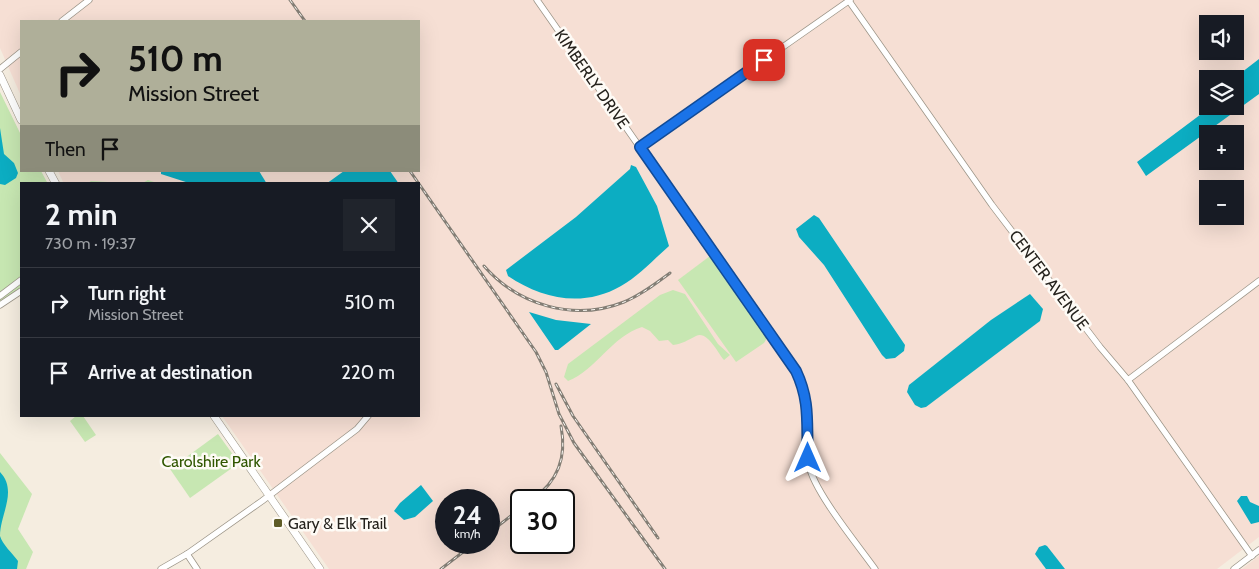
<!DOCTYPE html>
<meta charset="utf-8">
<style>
:root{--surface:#171b24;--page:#20242c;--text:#f1f3f6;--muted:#9ea1a6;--line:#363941}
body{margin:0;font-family:Cabin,sans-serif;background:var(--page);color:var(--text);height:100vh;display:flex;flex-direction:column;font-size:19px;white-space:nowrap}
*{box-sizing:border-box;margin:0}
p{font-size:16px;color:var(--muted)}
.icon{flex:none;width:28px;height:28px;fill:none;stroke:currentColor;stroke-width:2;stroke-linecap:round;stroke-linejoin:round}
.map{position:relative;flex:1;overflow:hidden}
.panel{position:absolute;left:20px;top:182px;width:400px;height:235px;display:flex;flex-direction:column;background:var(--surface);border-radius:0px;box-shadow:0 5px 20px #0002}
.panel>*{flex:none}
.hud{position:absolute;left:20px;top:20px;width:400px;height:152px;border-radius:0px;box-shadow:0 5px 20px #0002;background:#afaf99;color:#111;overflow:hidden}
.controls{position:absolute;left:1199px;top:15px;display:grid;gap:10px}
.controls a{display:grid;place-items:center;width:45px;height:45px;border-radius:0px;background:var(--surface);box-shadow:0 5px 20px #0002;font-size:25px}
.speed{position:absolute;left:435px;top:489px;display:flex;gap:10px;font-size:25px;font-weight:700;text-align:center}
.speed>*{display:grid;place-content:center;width:65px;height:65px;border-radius:50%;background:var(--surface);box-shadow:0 5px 20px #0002;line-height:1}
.speed small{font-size:12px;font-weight:400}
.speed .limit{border:2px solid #111;border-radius:8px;background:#fff;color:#111}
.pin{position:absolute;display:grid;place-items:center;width:42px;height:42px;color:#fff;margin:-21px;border-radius:10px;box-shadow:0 2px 8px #0006}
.me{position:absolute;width:55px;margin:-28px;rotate:0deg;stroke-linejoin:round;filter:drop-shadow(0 0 4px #0008)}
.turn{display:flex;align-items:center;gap:18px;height:105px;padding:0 25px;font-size:22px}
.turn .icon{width:65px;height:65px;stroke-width:2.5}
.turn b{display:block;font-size:35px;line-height:42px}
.then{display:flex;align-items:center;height:48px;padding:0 25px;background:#0003;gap:10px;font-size:19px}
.round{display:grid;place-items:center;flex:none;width:52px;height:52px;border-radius:0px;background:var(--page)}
.overview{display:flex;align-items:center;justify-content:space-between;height:85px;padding:0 25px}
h1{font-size:30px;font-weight:700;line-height:38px}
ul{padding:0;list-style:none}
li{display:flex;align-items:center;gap:15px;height:70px;padding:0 25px;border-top:1px solid var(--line)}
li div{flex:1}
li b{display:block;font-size:19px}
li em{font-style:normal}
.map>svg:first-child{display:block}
.industrial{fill:#f6dfd4;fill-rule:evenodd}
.green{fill:#c7e7b2}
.water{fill:#0cadc2}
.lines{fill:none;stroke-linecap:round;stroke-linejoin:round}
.minor-casing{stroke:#9c9588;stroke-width:7}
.tertiary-casing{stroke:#9c9588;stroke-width:8}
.minor{stroke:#fff;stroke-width:5.5}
.tertiary{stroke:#fff;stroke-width:7}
.rail-casing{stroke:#837e75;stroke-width:3}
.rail{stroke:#fefbf6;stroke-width:1;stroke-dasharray:4;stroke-linecap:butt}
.route-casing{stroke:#114b97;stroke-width:12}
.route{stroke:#1a73e8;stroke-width:9}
.poi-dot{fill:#5e5c28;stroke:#fefbf6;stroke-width:2}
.labels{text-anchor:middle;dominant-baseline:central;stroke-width:5;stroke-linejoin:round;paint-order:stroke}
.street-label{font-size:16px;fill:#25221d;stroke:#fefbf6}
.park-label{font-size:16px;fill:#305700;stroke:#fefbf6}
.poi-label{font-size:16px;fill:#25221d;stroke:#fefbf6;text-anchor:start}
</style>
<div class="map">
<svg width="1259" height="569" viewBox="0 0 1259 569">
<rect width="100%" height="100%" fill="#f5ede0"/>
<g class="industrial">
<path d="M0,0H1259V537L1217,569H329L222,416H419V184H64L58,171H419V21H21V96L0,48ZM1208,24H1235V51H1208ZM1208,79H1235V106H1208ZM1208,134H1235V161H1208ZM1208,189H1235V216H1208ZM446,500H489V542H446ZM521,500H564V542H521Z"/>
<path d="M1259,556V569H1242Z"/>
</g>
<g class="green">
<path d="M0,92L21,135V171H41L48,184H21V289L0,303Z"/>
<path d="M148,180L160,184H87L91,181L141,184Z"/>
<path d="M710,256L767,338L764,343L736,362L678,280Z"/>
<path d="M673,290L685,294L718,344L730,355L724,360C718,353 707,330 696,336C688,340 682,344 673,345L668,340L659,341L650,331L642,327C612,336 596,370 568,381L564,377L568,364L660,295Z"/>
<path d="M76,416H83L96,435L85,442L70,421Z"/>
<path d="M218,434L239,463L190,498L170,469Z"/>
<path d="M0,453L32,494L18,529L33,552L26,569H0Z"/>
</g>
<g class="water">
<path d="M1259,59V94L1146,176L1137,162L1212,106H1235V89L1240,83L1237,76Z"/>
<path d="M0,128L4,154L14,163L18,173L16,178L5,185L0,184Z"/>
<path d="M631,165L636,167L657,206L669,246C654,259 639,276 621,286C583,308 542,299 508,276L506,270L576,217L630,169Z"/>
<path d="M161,171H259L267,184H192L161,174Z"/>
<path d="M344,171H390L399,184H326Z"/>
<path d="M814,215L819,218L905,345L904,351L895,358L886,359L882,355L824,265L799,237L796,229Z"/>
<path d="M1030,294L1043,309L1040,321L926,407L921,408L915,405L907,392L909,385L991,320Z"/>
<path d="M529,312L556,320L591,324L558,350H555Z"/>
<path d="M0,472C18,491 0,514 0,536C2,544 13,554 18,561L17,569H0Z"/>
<path d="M421,485L433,501L415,517L404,520L394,511L400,503Z"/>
<path d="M1241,496H1247L1250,502L1259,506V522L1251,524L1237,501Z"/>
<path d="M1045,545L1047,546L1065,569H1046L1035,554L1039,547Z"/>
</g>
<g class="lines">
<defs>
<g id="minor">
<path d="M537,0L796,371C814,409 801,429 809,465C814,492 858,545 875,569"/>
<path d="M849,1L992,205L1100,347L1128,380L1252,556"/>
<path d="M62,21L89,0"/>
<path d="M0,69L21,52"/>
<path d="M640,147L850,0"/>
<path d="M0,296L21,280"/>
<path d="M0,305L21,291"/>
<path d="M1128,380L1259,281"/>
<path d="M187,554L197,569"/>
<path d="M161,569L187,554L262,501L357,429L368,416"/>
<path d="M1234,569L1259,550"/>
</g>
<g id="tertiary">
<path d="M0,75L21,120"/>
<path d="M49,171L56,184"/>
<path d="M214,416L320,569"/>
</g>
</defs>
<use href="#minor" class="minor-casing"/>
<use href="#tertiary" class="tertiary-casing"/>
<use href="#minor" class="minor"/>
<use href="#tertiary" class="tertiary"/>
<defs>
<g id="rail">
<path d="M290,0L305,21"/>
<path d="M410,171L536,352L546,372L559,414L574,443L665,569"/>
<path d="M484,266C518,305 574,322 624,302C641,295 655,284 670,273"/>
<path d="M556,384L573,416L658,538"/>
<path d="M532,500C558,481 567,458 561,426"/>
<path d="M489,533L521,508"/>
<path d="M441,569L476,542"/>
</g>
</defs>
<use href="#rail" class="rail-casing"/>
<use href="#rail" class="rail"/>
</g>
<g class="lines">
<defs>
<path id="route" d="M764,60L640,147L796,371C811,403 806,425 808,458"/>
</defs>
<use href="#route" class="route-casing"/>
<use href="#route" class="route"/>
</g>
<rect class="poi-dot" x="273" y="518" width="10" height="10" rx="2.5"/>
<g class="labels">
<g class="street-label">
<text transform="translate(592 79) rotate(55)">KIMBERLY DRIVE</text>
<text transform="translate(1049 280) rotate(53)">CENTER AVENUE</text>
</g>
<g class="park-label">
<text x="211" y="461">Carolshire Park</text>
</g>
<g class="poi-label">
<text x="288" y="523">Gary &amp; Elk Trail</text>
</g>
</g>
</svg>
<div class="controls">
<a><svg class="icon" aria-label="sound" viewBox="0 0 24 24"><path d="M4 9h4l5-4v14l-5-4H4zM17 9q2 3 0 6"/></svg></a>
<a><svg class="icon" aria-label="layers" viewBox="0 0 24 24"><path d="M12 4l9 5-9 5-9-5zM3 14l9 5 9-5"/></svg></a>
<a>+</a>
<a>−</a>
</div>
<div class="speed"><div>24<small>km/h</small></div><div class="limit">30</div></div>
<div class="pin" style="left:764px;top:60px;background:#d93025"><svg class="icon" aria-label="arrive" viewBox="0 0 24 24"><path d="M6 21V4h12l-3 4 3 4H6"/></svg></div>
<svg class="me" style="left:808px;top:458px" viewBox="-20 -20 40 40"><path d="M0-17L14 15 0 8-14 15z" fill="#1a73e8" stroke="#fff" stroke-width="4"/></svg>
<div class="hud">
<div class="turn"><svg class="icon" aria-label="right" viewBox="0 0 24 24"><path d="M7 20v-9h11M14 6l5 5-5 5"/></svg><div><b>510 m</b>Mission Street</div></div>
<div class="then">Then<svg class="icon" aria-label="arrive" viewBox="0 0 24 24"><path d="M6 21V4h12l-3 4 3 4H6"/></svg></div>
</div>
<section class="panel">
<div class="overview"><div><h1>2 min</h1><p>730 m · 19:37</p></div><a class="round"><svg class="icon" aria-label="close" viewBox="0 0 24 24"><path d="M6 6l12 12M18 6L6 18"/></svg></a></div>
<ul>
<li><svg class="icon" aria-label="right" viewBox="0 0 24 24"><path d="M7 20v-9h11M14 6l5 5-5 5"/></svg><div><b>Turn right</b><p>Mission Street</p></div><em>510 m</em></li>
<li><svg class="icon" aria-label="arrive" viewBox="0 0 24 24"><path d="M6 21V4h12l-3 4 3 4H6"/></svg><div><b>Arrive at destination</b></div><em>220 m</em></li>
</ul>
</section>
</div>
